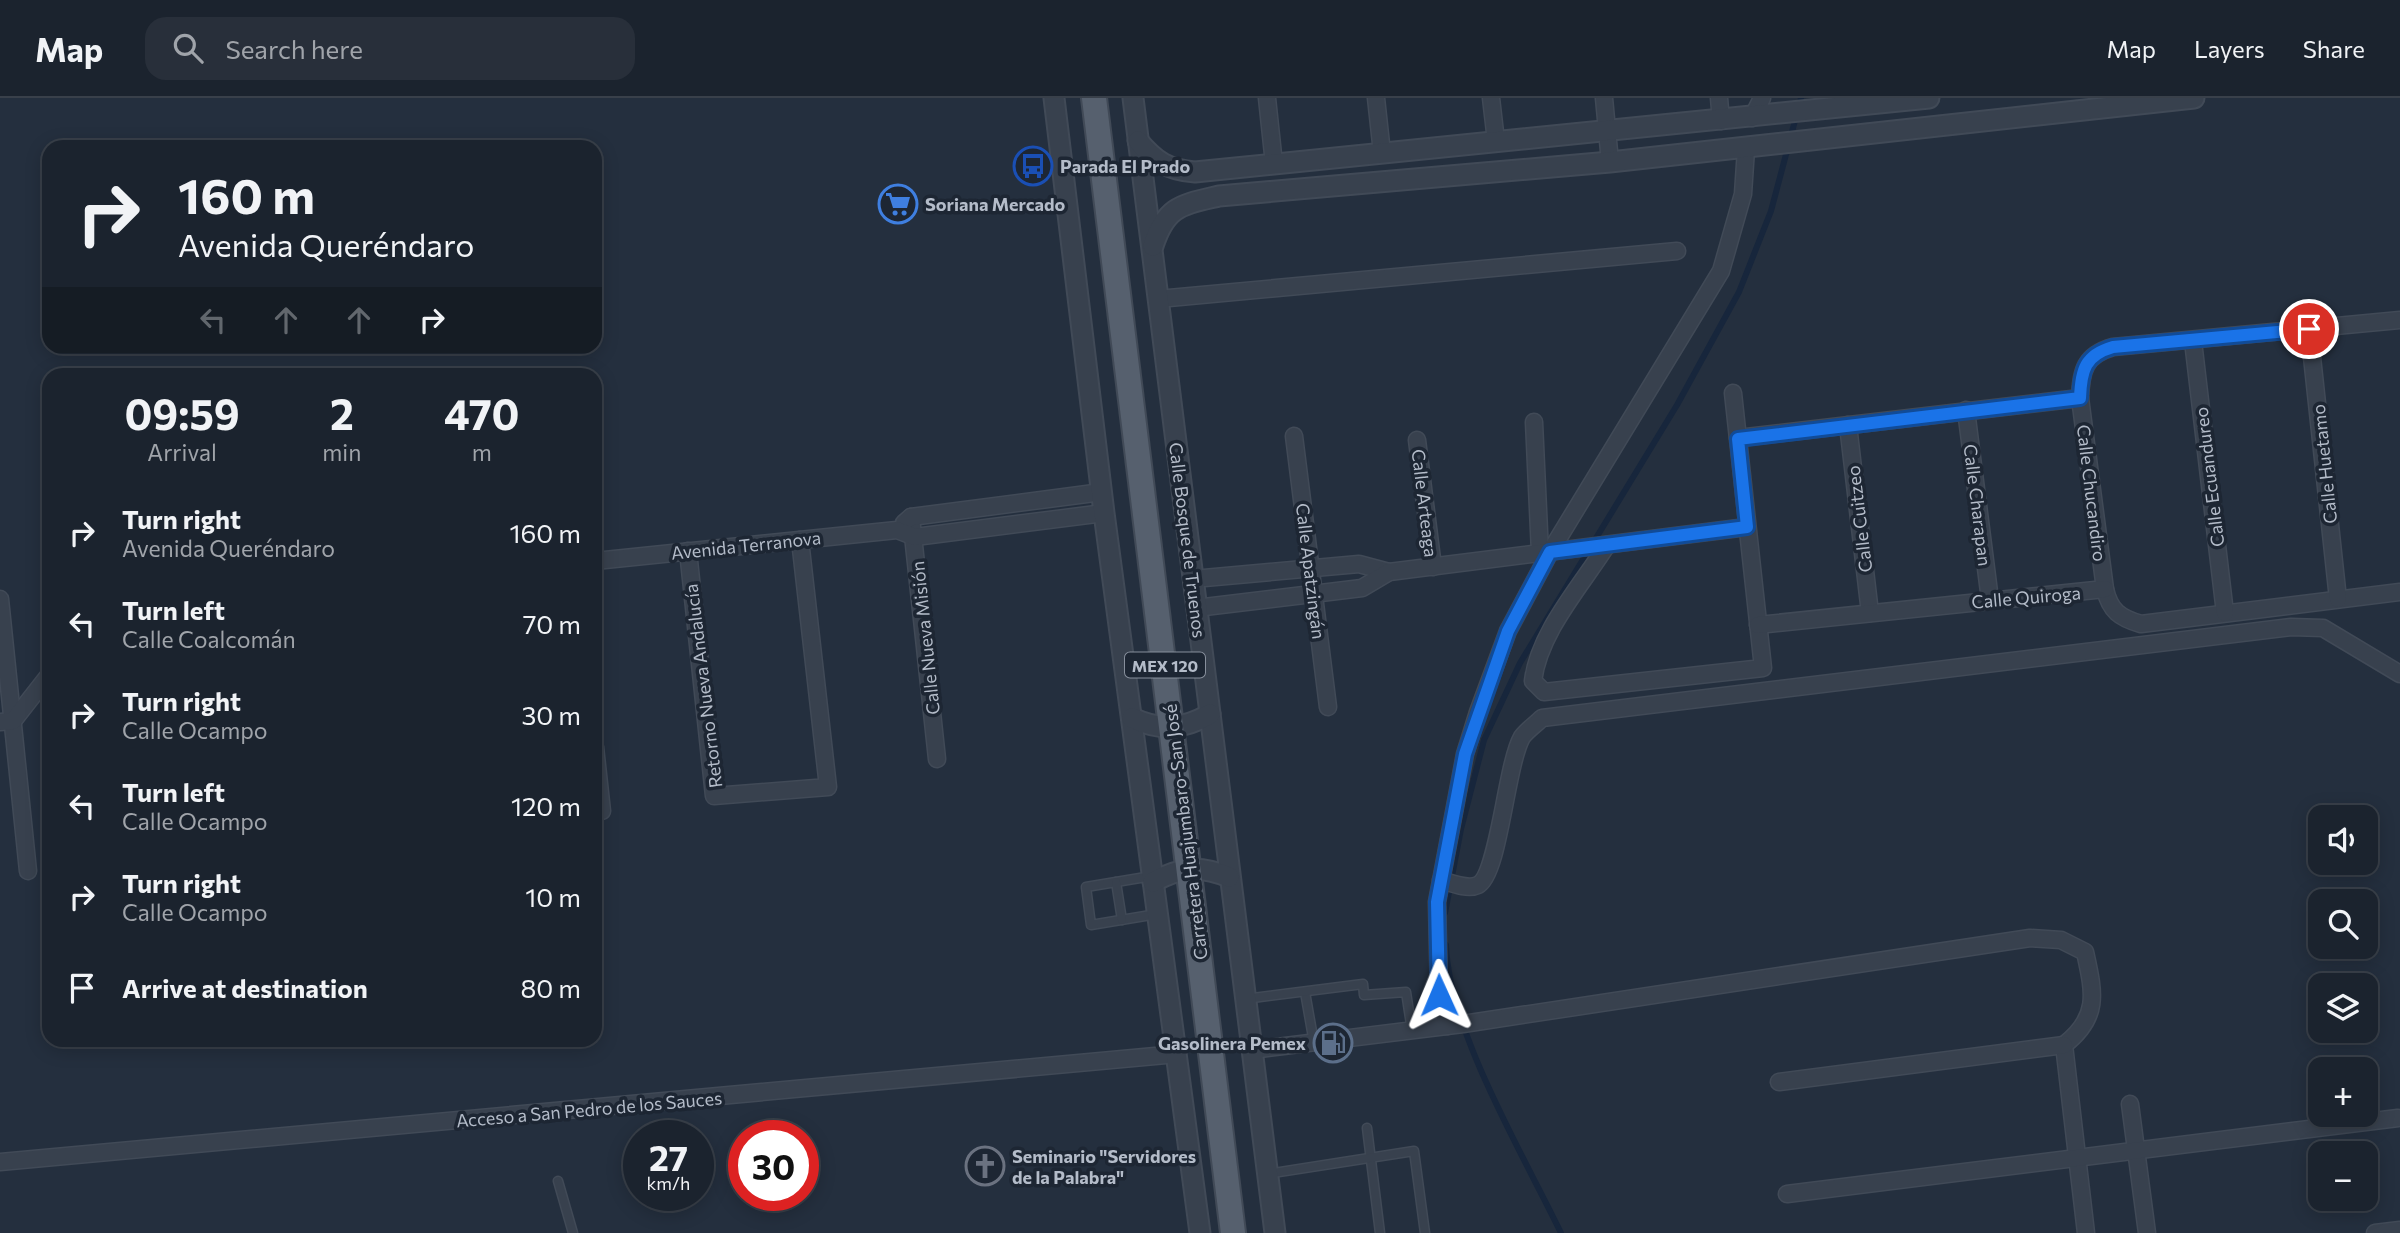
<!DOCTYPE html>
<meta charset="utf-8">
<style>
:root{--surface:#1b232e;--page:#282f3a;--text:#f1f3f6;--muted:#a0a4aa;--line:#39404a}
body{margin:0;font-family:Commissioner,sans-serif;background:var(--page);color:var(--text);height:100vh;display:flex;flex-direction:column;font-size:26px;white-space:nowrap}
*{box-sizing:border-box;margin:0}
p{font-size:23px;color:var(--muted)}
.icon{flex:none;width:38px;height:38px;fill:none;stroke:currentColor;stroke-width:2;stroke-linecap:round;stroke-linejoin:round}
.map{position:relative;flex:1;overflow:hidden}
.panel{position:absolute;left:42px;top:270px;width:560px;height:679px;display:flex;flex-direction:column;background:var(--surface);border-radius:21px;box-shadow:0 4px 18px #0003,0 0 0 2px var(--line)}
.panel>*{flex:none}
.top-card{position:absolute;left:42px;top:42px;width:560px;height:214px;border-radius:21px;box-shadow:0 4px 18px #0003,0 0 0 2px var(--line);background:#1b232e;color:var(--text);overflow:hidden}
.tools{position:absolute;left:2308px;top:707px;display:grid;gap:14px}
.tools a{display:grid;place-items:center;width:70px;height:70px;border-radius:14px;background:var(--surface);box-shadow:0 4px 18px #0003,0 0 0 2px var(--line);font-size:35px}
.speed{position:absolute;left:623px;top:1022px;display:flex;gap:14px;font-size:35px;font-weight:700;text-align:center}
.speed>*{display:grid;place-content:center;width:91px;height:91px;border-radius:50%;background:var(--surface);box-shadow:0 4px 18px #0003,0 0 0 2px var(--line);line-height:1}
.speed small{font-size:18px;font-weight:400}
.speed .limit{border:10px solid #d22;background:#fff;color:#111}
.pin{position:absolute;display:grid;place-items:center;width:60px;height:60px;color:#fff;margin:-30px;border:4px solid #fff;border-radius:50%;box-shadow:0 2px 7px #0007}
.me{position:absolute;width:77px;margin:-38px;rotate:359deg;stroke-linejoin:round;filter:drop-shadow(0 0 5px #0008)}
.turn{display:flex;align-items:center;gap:24px;height:147px;padding:0 21px;font-size:32px}
.turn .icon{width:91px;height:91px;stroke-width:2.5}
.turn b{display:block;font-size:49px;line-height:60px}
.lanes{display:flex;align-items:center;height:66px;padding:0 21px;background:#0003;justify-content:center;gap:35px;direction:ltr}
.lanes .off{opacity:.35}
.eta{display:flex;justify-content:space-evenly;align-items:center;height:119px;text-align:center}
.eta b{font-size:42px;font-weight:700;line-height:49px}
ul{padding:0;list-style:none}
li{display:flex;align-items:center;gap:21px;height:91px;padding:0 21px}
li div{flex:1}
li b{display:block;font-size:26px}
li em{font-style:normal}
header{display:flex;align-items:center;gap:42px;box-sizing:border-box;height:98px;padding:0 35px;background:var(--surface);border-bottom:2px solid var(--line)}
header strong{font-size:33px}
nav{display:flex;gap:38px;margin-inline-start:auto;font-size:24px}
.search{width:490px;height:63px;background:var(--page);display:flex;align-items:center;gap:18px;box-sizing:border-box;padding:0 24px;border-radius:21px;color:var(--muted);font-size:26px}
.map>svg:first-child{display:block}
.lines{fill:none;stroke-linecap:round;stroke-linejoin:round}
.stream{stroke:#17263c;stroke-width:6}
.service-casing{stroke:#414a57;stroke-width:11}
.minor-casing{stroke:#414a57;stroke-width:19}
.tertiary-casing{stroke:#414a57;stroke-width:23}
.primary-casing{stroke:#414a57;stroke-width:28}
.service{stroke:#38414e;stroke-width:8}
.minor{stroke:#38414e;stroke-width:16}
.tertiary{stroke:#38414e;stroke-width:19}
.primary{stroke:#56606e;stroke-width:24}
.route-casing{stroke:#114b97;stroke-width:18}
.route{stroke:#1a73e8;stroke-width:12}
.labels{text-anchor:middle;dominant-baseline:central;stroke-width:7;stroke-linejoin:round;paint-order:stroke}
.shield{fill:#1d2633;stroke:#878f9c;stroke-width:2}
.shield-label{font-size:16px;font-weight:bold;fill:#b4bcc9}
.poi-label{font-size:18px;font-weight:bold;fill:#b4bcc9;stroke:#1d2633;text-anchor:start}
.street-label{font-size:18px;fill:#b4bcc9;stroke:#1d2633}
</style>
<header>
<strong>Map</strong>
<div class="search"><svg class="icon" aria-label="search" viewBox="0 0 24 24"><circle cx="10" cy="10" r="6"/><path d="M15 15l6 6"/></svg>Search here</div>
<nav><a>Map</a><a>Layers</a><a>Share</a></nav>
</header>
<div class="map">
<svg width="2400" height="1135" viewBox="0 0 2400 1135">
<rect width="100%" height="100%" fill="#242f3e"/>
<g class="lines">
<g class="stream">
<path d="M1445,815L1461,731L1484,642L1520,565L1677,307L1739,194L1771,113L1801,0"/>
<path d="M1446,847C1449,933 1523,1056 1561,1135"/>
</g>
<defs>
<g id="service">
<path d="M1152,778L1086,789L1091,827L1157,816"/>
<path d="M1116,784L1122,822"/>
<path d="M1305,894L1314,945"/>
<path d="M1245,901L1363,886L1364,897L1406,894L1412,933"/>
<path d="M1367,1030L1380,1135"/>
<path d="M1267,1076L1414,1053L1425,1135"/>
<path d="M558,1083L573,1135"/>
</g>
<g id="minor">
<path d="M1267,0L1274,66"/>
<path d="M1376,0L1382,55"/>
<path d="M1491,0L1496,43"/>
<path d="M1604,0L1610,64"/>
<path d="M1719,0L1721,23"/>
<path d="M1752,20L1762,0"/>
<path d="M1158,201L1677,153"/>
<path d="M2400,222L2113,249C2085,257 2081,272 2080,300L2105,491C2110,513 2120,520 2141,526L2400,494"/>
<path d="M2309,231L2338,501"/>
<path d="M2193,243L2225,515"/>
<path d="M1966,312L1990,502"/>
<path d="M1534,324L1540,455"/>
<path d="M1848,327L1870,515"/>
<path d="M1294,338L1328,609"/>
<path d="M1738,340L2080,300"/>
<path d="M1417,342L1433,469"/>
<path d="M911,419L937,661"/>
<path d="M904,425L911,419L1102,394"/>
<path d="M1607,447C1581,488 1539,534 1533,583L1544,594L1763,570L1733,295"/>
<path d="M688,453L714,698L828,689L800,442"/>
<path d="M595,463L897,432L915,439L1104,415"/>
<path d="M1193,481L1359,466L1389,474"/>
<path d="M0,501L28,773"/>
<path d="M1196,510L1362,490L1389,474L1747,429"/>
<path d="M1758,527L2105,491"/>
<path d="M0,624L13,623L49,577"/>
<path d="M595,649L602,713"/>
<path d="M1441,782C1451,785 1468,792 1478,787C1499,776 1506,667 1522,639C1527,632 1536,626 1542,620L2291,529L2323,530L2400,576"/>
<path d="M1447,928L1439,897L1437,804L1465,656L1478,614L1508,533L1550,454L1721,173L1743,96L1746,51"/>
<path d="M1252,952L1463,926L2030,840L2061,842L2085,854C2094,895 2100,919 2064,947L2086,1135"/>
<path d="M1779,984L2064,947"/>
<path d="M2130,1006L2147,1135"/>
<path d="M0,1064L1177,956"/>
<path d="M1787,1096L2398,1020"/>
<path d="M2375,1135L2400,1132"/>
</g>
<g id="tertiary">
<path d="M1054,0L1104,415L1200,1135"/>
<path d="M1133,0L1275,1135"/>
<path d="M1138,43C1156,64 1168,72 1195,74L1929,0"/>
<path d="M1153,148C1166,108 1181,107 1219,98L1610,64L2194,0"/>
<path d="M1132,620C1161,633 1182,632 1210,616"/>
<path d="M1153,784C1180,769 1200,767 1229,779"/>
</g>
<path id="primary" d="M1094,0L1233,1135"/>
</defs>
<use href="#service" class="service-casing"/>
<use href="#minor" class="minor-casing"/>
<use href="#tertiary" class="tertiary-casing"/>
<use href="#primary" class="primary-casing"/>
<use href="#service" class="service"/>
<use href="#minor" class="minor"/>
<use href="#tertiary" class="tertiary"/>
<use href="#primary" class="primary"/>
</g>
<g class="lines">
<defs>
<path id="route" d="M1439,897L1437,804L1465,656L1508,533L1550,454L1747,429L1738,341L2080,300C2081,272 2085,257 2113,249L2309,231"/>
</defs>
<use href="#route" class="route-casing"/>
<use href="#route" class="route"/>
</g>
<defs>
<symbol id="bus-ring" viewBox="-11 -11 22 22"><circle r="9.5" fill="#1d2633" stroke="#1a4fb4" stroke-width="1.5"/><path d="M-5-6H5V4H4V6H2V4H-2V6H-4V4H-5ZM-3.5-4V0h7V-4ZM-3.5 1.2v1.5H-2V1.2ZM2 1.2v1.5H3.5V1.2Z" fill="#1a4fb4"/></symbol>
<symbol id="supermarket-ring" viewBox="-11 -11 22 22"><circle r="9.5" fill="#1d2633" stroke="#3f7fe0" stroke-width="1.5"/><path d="M-6-5.5h2.5l.6 2H6L4.5 2H-2.5L-4.4-4H-6ZM-1.5 3.2a1.3 1.3 0 1 0 .1 0ZM3 3.2a1.3 1.3 0 1 0 .1 0Z" fill="#3f7fe0"/></symbol>
<symbol id="fuel-ring" viewBox="-11 -11 22 22"><circle r="9.5" fill="#1d2633" stroke="#5c6f8a" stroke-width="1.5"/><path d="M-5.5-6h7V0h2V4h1.3V-2.5L3-4.5l.8-.8L6-3V5H2.5V1h-1V6h-7ZM-4.2-4.7v3.2H.2V-4.7Z" fill="#5c6f8a"/></symbol>
<symbol id="church-ring" viewBox="-11 -11 22 22"><circle r="9.5" fill="#1d2633" stroke="#6b7280" stroke-width="1.5"/><path d="M-1.2-6h2.4v3.5h3.3v2.4h-3.3V6h-2.4V-.1h-3.3v-2.4h3.3Z" fill="#6b7280"/></symbol>
</defs>
<g fill-rule="evenodd">
<use href="#bus-ring" x="1011" y="46" width="44" height="44"/>
<use href="#supermarket-ring" x="876" y="84" width="44" height="44"/>
<use href="#fuel-ring" x="1311" y="923" width="44" height="44"/>
<use href="#church-ring" x="963" y="1046" width="44" height="44"/>
</g>
<g class="labels">
<rect class="shield" x="1125" y="554.5" width="80" height="25" rx="5"/>
<g class="shield-label">
<text x="1165" y="567">MEX 120</text>
</g>
<g class="poi-label">
<text x="1060" y="68">Parada El Prado</text>
<text x="925" y="106">Soriana Mercado</text>
<text x="1306" y="945" text-anchor="end">Gasolinera Pemex</text>
<text x="1012" y="1058">Seminario "Servidores<tspan x="1012" dy="21">de la Palabra"</tspan></text>
</g>
<g class="street-label">
<text transform="translate(2324 366) rotate(-96)">Calle Huetamo</text>
<text transform="translate(2209 379) rotate(-97)">Calle Ecuandureo</text>
<text transform="translate(2092 395) rotate(83)">Calle Chucandiro</text>
<text transform="translate(1425 405) rotate(83)">Calle Arteaga</text>
<text transform="translate(1978 407) rotate(83)">Calle Charapan</text>
<text transform="translate(1859 421) rotate(-97)">Calle Cuitzeo</text>
<text transform="translate(1188 442) rotate(83)">Calle Bosque de Truenos</text>
<text transform="translate(746 447) rotate(-6)">Avenida Terranova</text>
<text transform="translate(1311 473) rotate(83)">Calle Apatzingán</text>
<text transform="translate(2026 499) rotate(-5)">Calle Quiroga</text>
<text transform="translate(925 540) rotate(-96)">Calle Nueva Misión</text>
<text transform="translate(703 588) rotate(-97)">Retorno Nueva Andalucía</text>
<text transform="translate(1185 734) rotate(-97)">Carretera Huajumbaro-San José</text>
<text transform="translate(589 1011) rotate(-5)">Acceso a San Pedro de los Sauces</text>
</g>
</g>
</svg>
<div class="tools">
<a><svg class="icon" aria-label="sound" viewBox="0 0 24 24"><path d="M4 9h4l5-4v14l-5-4H4zM17 9q2 3 0 6"/></svg></a>
<a><svg class="icon" aria-label="search" viewBox="0 0 24 24"><circle cx="10" cy="10" r="6"/><path d="M15 15l6 6"/></svg></a>
<a><svg class="icon" aria-label="layers" viewBox="0 0 24 24"><path d="M12 4l9 5-9 5-9-5zM3 14l9 5 9-5"/></svg></a>
<a>+</a>
<a>−</a>
</div>
<div class="speed"><div>27<small>km/h</small></div><div class="limit">30</div></div>
<div class="pin" style="left:2309px;top:231px;background:#d93025"><svg class="icon" aria-label="arrive" viewBox="0 0 24 24"><path d="M6 21V4h12l-3 4 3 4H6"/></svg></div>
<svg class="me" style="left:1439px;top:897px" viewBox="-20 -20 40 40"><path d="M0-17L14 15 0 8-14 15z" fill="#1a73e8" stroke="#fff" stroke-width="4"/></svg>
<div class="top-card">
<div class="turn"><svg class="icon" aria-label="right" viewBox="0 0 24 24"><path d="M7 20v-9h11M14 6l5 5-5 5"/></svg><div><b>160 m</b>Avenida Queréndaro</div></div>
<div class="lanes"><svg class="icon off" aria-label="left" viewBox="0 0 24 24"><path d="M17 20v-9H6M10 6l-5 5 5 5"/></svg><svg class="icon off" aria-label="ahead" viewBox="0 0 24 24"><path d="M12 20V5M6 11l6-6 6 6"/></svg><svg class="icon off" aria-label="ahead" viewBox="0 0 24 24"><path d="M12 20V5M6 11l6-6 6 6"/></svg><svg class="icon" aria-label="right" viewBox="0 0 24 24"><path d="M7 20v-9h11M14 6l5 5-5 5"/></svg></div>
</div>
<section class="panel">
<div class="eta">
<div><b>09:59</b><p>Arrival</p></div>
<div><b>2</b><p>min</p></div>
<div><b>470</b><p>m</p></div>
</div>
<ul>
<li><svg class="icon" aria-label="right" viewBox="0 0 24 24"><path d="M7 20v-9h11M14 6l5 5-5 5"/></svg><div><b>Turn right</b><p>Avenida Queréndaro</p></div><em>160 m</em></li>
<li><svg class="icon" aria-label="left" viewBox="0 0 24 24"><path d="M17 20v-9H6M10 6l-5 5 5 5"/></svg><div><b>Turn left</b><p>Calle Coalcomán</p></div><em>70 m</em></li>
<li><svg class="icon" aria-label="right" viewBox="0 0 24 24"><path d="M7 20v-9h11M14 6l5 5-5 5"/></svg><div><b>Turn right</b><p>Calle Ocampo</p></div><em>30 m</em></li>
<li><svg class="icon" aria-label="left" viewBox="0 0 24 24"><path d="M17 20v-9H6M10 6l-5 5 5 5"/></svg><div><b>Turn left</b><p>Calle Ocampo</p></div><em>120 m</em></li>
<li><svg class="icon" aria-label="right" viewBox="0 0 24 24"><path d="M7 20v-9h11M14 6l5 5-5 5"/></svg><div><b>Turn right</b><p>Calle Ocampo</p></div><em>10 m</em></li>
<li><svg class="icon" aria-label="arrive" viewBox="0 0 24 24"><path d="M6 21V4h12l-3 4 3 4H6"/></svg><div><b>Arrive at destination</b></div><em>80 m</em></li>
</ul>
</section>
</div>
